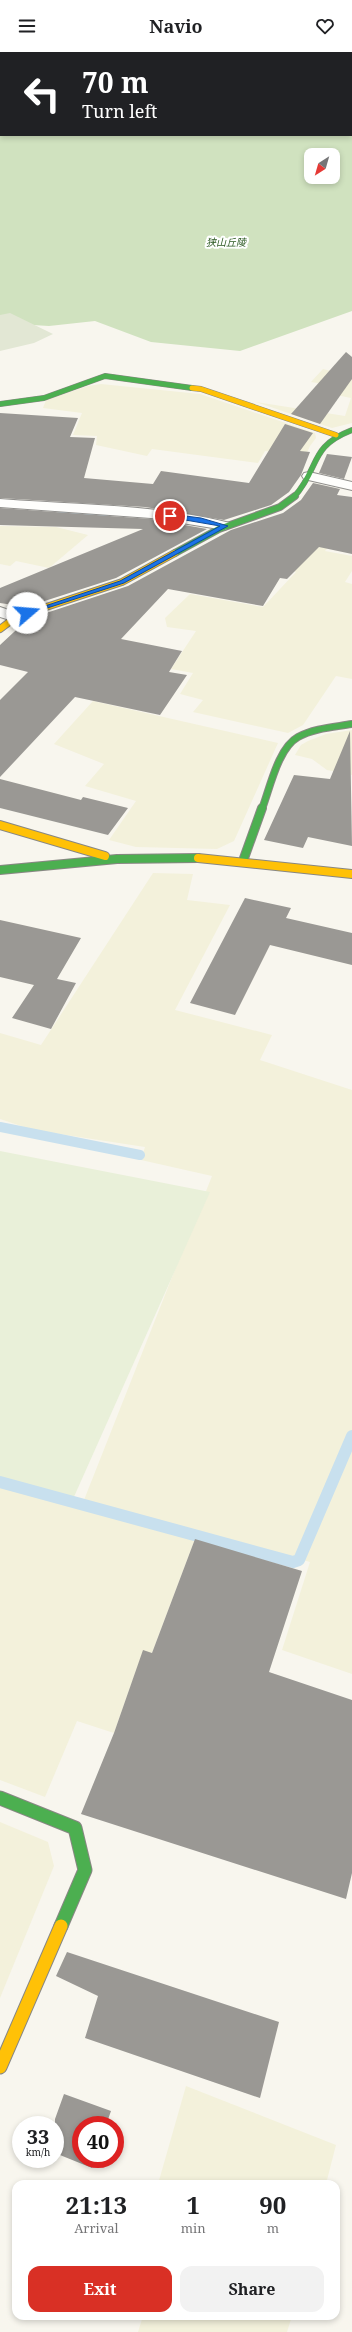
<!DOCTYPE html>
<meta charset="utf-8">
<style>
:root{--surface:#fff;--page:#f2f2f2;--text:#202124;--muted:#757577;--accent:#d93025}
body{margin:0;font-family:"Noto Serif","Noto Sans JP",serif;background:var(--page);color:var(--text);height:100vh;display:flex;flex-direction:column;font-size:15px;white-space:nowrap}
*{box-sizing:border-box;margin:0}
p{font-size:13px;color:var(--muted)}
.icon{flex:none;width:22px;height:22px;fill:none;stroke:currentColor;stroke-width:2;stroke-linecap:round;stroke-linejoin:round}
.map{position:relative;flex:1;overflow:hidden}
.details{position:absolute;left:12px;top:2128px;width:328px;height:140px;display:flex;flex-direction:column;background:var(--surface);border-radius:12px;box-shadow:0 2px 6px #0003}
.details>*{flex:none}
.hud{position:absolute;left:0px;top:0px;width:352px;height:84px;box-shadow:0 2px 6px #0003;background:#202124;color:#fff;overflow:hidden}
.needle{width:26px;rotate:217deg}
.tools{position:absolute;left:304px;top:96px;display:grid;gap:8px}
.tools a{display:grid;place-items:center;width:36px;height:36px;border-radius:8px;background:var(--surface);box-shadow:0 2px 6px #0003;font-size:20px}
.speed{position:absolute;left:12px;top:2064px;display:flex;gap:8px;font-size:20px;font-weight:700;text-align:center}
.speed>*{display:grid;place-content:center;width:52px;height:52px;border-radius:50%;background:var(--surface);box-shadow:0 2px 6px #0003;line-height:1}
.speed small{font-size:10px;font-weight:400}
.speed .limit{border:6px solid #d22;background:#fff;color:#111}
.pin{position:absolute;display:grid;place-items:center;width:34px;height:34px;color:#fff;margin:-17px;border:2px solid #fff;border-radius:50%;box-shadow:0 1px 4px #0007}
.me{position:absolute;width:44px;margin:-22px;rotate:72deg;stroke-linejoin:round;filter:drop-shadow(0 0 3px #0008)}
.turn{display:flex;align-items:center;gap:14px;height:84px;padding:0 16px;font-size:18px}
.turn .icon{width:52px;height:52px;stroke-width:2.5}
.turn b{display:block;font-size:28px;line-height:34px}
.eta{display:flex;justify-content:space-evenly;align-items:center;height:68px;text-align:center}
.eta b{font-size:24px;font-weight:700;line-height:28px}
.button{display:flex;gap:8px;margin-top:auto;padding:8px 16px}
.button a{flex:1;height:46px;border-radius:12px;background:var(--accent);color:#fff;font-size:16px;font-weight:700;line-height:46px;text-align:center}
.button a+a{background:var(--page);color:var(--text)}
header{display:flex;justify-content:space-between;align-items:center;height:52px;padding:0 16px;background:var(--surface);font-size:18px;font-weight:700}
.map>svg:first-child{display:block}
.farmland{fill:#f3f1db}
.forest{fill:#d0e2bf;fill-rule:evenodd}
.cemetery{fill:#e2e7d4}
.pitch{fill:#e9f0d9}
.lines{fill:none;stroke-linecap:round;stroke-linejoin:round}
.stream-far2{stroke:#c8e0ee;stroke-width:8}
.stream-far1{stroke:#c8e0ee;stroke-width:10}
.stream{stroke:#c8e0ee;stroke-width:12}
.building{fill:#9a9894}
.street-casing{stroke:#91908d;stroke-width:2}
.fast-far3-casing{stroke:#888783;stroke-width:6}
.fast-far2-casing{stroke:#888783;stroke-width:8}
.fast-far1-casing{stroke:#888783;stroke-width:10}
.fast-casing{stroke:#888783;stroke-width:15}
.slow-far3-casing{stroke:#888783;stroke-width:6}
.slow-far2-casing{stroke:#888783;stroke-width:8}
.slow-far1-casing{stroke:#888783;stroke-width:10}
.slow-casing{stroke:#888783;stroke-width:15}
.street{fill:#fefefc;fill-rule:evenodd}
.fast-far3{stroke:#4caf50;stroke-width:5}
.fast-far2{stroke:#4caf50;stroke-width:6}
.fast-far1{stroke:#4caf50;stroke-width:8}
.fast{stroke:#4caf50;stroke-width:13}
.slow-far3{stroke:#ffc107;stroke-width:5}
.slow-far2{stroke:#ffc107;stroke-width:6}
.slow-far1{stroke:#ffc107;stroke-width:8}
.slow{stroke:#ffc107;stroke-width:13}
.route{fill:#1a73e8;stroke:#114b97}
.labels{text-anchor:middle;dominant-baseline:central;stroke-width:4;stroke-linejoin:round;paint-order:stroke}
.far-park-label{font-size:10px;font-style:italic;fill:#2c5922;stroke:#fff}
</style>
<header><svg class="icon" aria-label="menu" viewBox="0 0 24 24"><path d="M4 6h16M4 12h16M4 18h16"/></svg>Navio<svg class="icon" aria-label="heart" viewBox="0 0 24 24"><path d="M12 20l-8-8c-3-5 5-10 8-4 3-6 11-1 8 4z"/></svg></header>
<div class="map">
<svg width="352" height="2280" viewBox="0 0 352 2280">
<rect width="100%" height="100%" fill="#f8f6ee"/>
<g class="farmland">
<path d="M323,317L352,324V371L332,376L256,350L345,364L351,346L317,339L323,332L311,330Z"/>
<path d="M101,332L200,342L315,381L316,386L310,394L305,405L265,399L258,411L152,397L147,404L96,393L97,384L73,383L82,361L43,356L46,348L88,334Z"/>
<path d="M0,474L56,475L88,483L49,516L16,509L10,514L0,512Z"/>
<path d="M336,486L325,499L352,504V519L345,530L352,532V627L336,624L303,673L288,681L193,660L203,648L180,642L193,621L171,617L196,579L167,575L165,566L190,542L263,555L296,520L253,507Z"/>
<path d="M93,649L278,691L234,789L217,797L136,795L109,788L136,749L85,734L104,712L54,692Z"/>
<path d="M352,678V723L327,718L312,707L295,703L301,693L308,689L326,682Z"/>
<path d="M153,821L193,822L187,848L230,853L175,958L272,983L260,1008L352,1038V1622L282,1598L310,1510L84,1448L212,1124L141,1108L145,1095L33,1078L0,1067V981L41,993Z"/>
<path d="M0,1434L195,1487L152,1601L143,1599L114,1681L77,1669L45,1745L0,1728Z"/>
<path d="M0,1770L48,1790L54,1814L0,1946Z"/>
<path d="M186,2034L336,2093L326,2132H158Z"/>
<path d="M143,2264H292L287,2280H138Z"/>
</g>
<path class="forest" d="M0,0H352V259L240,299L151,290L95,269L49,274L0,271ZM1,1H351V83H1ZM311,103H333V125H311Z"/>
<path class="cemetery" d="M10,261L53,282L34,291L0,299V263Z"/>
<path class="pitch" d="M0,1099L210,1140L73,1447L0,1427Z"/>
<g class="lines">
<path class="stream-far2" d="M62,461L104,462"/>
<path class="stream-far1" d="M0,1075L140,1103"/>
<path class="stream" d="M0,1430L293,1510L299,1508L352,1384"/>
</g>
<g class="building">
<path d="M346,300L352,305V327L320,372L291,362Z"/>
<path d="M0,361L78,366L70,385L95,386L84,426L153,432L161,419L249,431L285,372L313,381L300,399L310,400L301,423L289,440L271,453L224,468L145,455L0,446Z"/>
<path d="M327,402L352,405L344,427L319,421Z"/>
<path d="M313,431L340,437L337,443L352,445V502L319,495L287,527L280,526L263,554L168,537L121,587L182,599L169,620L187,623L160,663L75,645L0,725V648L28,620L0,613V593L28,567L128,534L231,478L283,461L301,448Z"/>
<path d="M0,456L151,467L207,477L116,526L26,555L0,551V536L143,477L0,473Z"/>
<path d="M350,679L352,794L308,785L303,796L264,788L294,723L330,727Z"/>
<path d="M0,727L81,748L83,745L128,756L108,783L0,756Z"/>
<path d="M245,846L291,856L286,866L352,881V913L270,893L235,963L190,951Z"/>
<path d="M0,868L81,886L57,927L76,931L51,977L12,966L34,933L0,925Z"/>
<path d="M195,1487L302,1519L269,1620L352,1648V1821L346,1847L81,1762L114,1681L143,1598L152,1601Z"/>
<path d="M67,1900L279,1970L260,2046L85,1986L98,1944L56,1924Z"/>
<path d="M64,2042L111,2059L106,2073H81V2107H95L92,2116L55,2101V2067Z"/>
</g>
<g class="lines">
<defs>
<g id="street">
<path d="M309,420L352,430V438L304,427L302,424L304,421Z"/>
<path d="M0,447C77,453 155,452 230,471L232,474L225,478L151,466L0,455Z"/>
<path d="M0,555L21,562L24,565L16,570L0,565Z"/>
</g>
<g id="fast-far3">
<path d="M0,352L44,346L105,324L192,336"/>
<path d="M294,445C321,415 308,395 352,378"/>
</g>
<g id="fast-far2">
<path d="M175,501L219,477L280,455L295,444"/>
<path d="M262,757C270,736 278,696 298,685C314,676 335,675 352,672"/>
</g>
<g id="fast-far1">
<path d="M243,809L262,756"/>
<path d="M0,818L117,807L198,806"/>
</g>
<path id="fast" d="M0,1746L75,1776L85,1818L61,1874"/>
<path id="slow-far3" d="M192,336L201,337L336,383"/>
<path id="slow-far2" d="M0,577L16,565L122,530L175,501"/>
<g id="slow-far1">
<path d="M0,773L105,804"/>
<path d="M198,806L352,822"/>
</g>
<path id="slow" d="M0,2015L61,1874"/>
</defs>
<use href="#street" class="street-casing"/>
<use href="#fast-far3" class="fast-far3-casing"/>
<use href="#fast-far2" class="fast-far2-casing"/>
<use href="#fast-far1" class="fast-far1-casing"/>
<use href="#fast" class="fast-casing"/>
<use href="#slow-far3" class="slow-far3-casing"/>
<use href="#slow-far2" class="slow-far2-casing"/>
<use href="#slow-far1" class="slow-far1-casing"/>
<use href="#slow" class="slow-casing"/>
<use href="#street" class="street"/>
<use href="#fast-far3" class="fast-far3"/>
<use href="#fast-far2" class="fast-far2"/>
<use href="#fast-far1" class="fast-far1"/>
<use href="#fast" class="fast"/>
<use href="#slow-far3" class="slow-far3"/>
<use href="#slow-far2" class="slow-far2"/>
<use href="#slow-far1" class="slow-far1"/>
<use href="#slow" class="slow"/>
</g>
<path class="route" d="M170,462L201,466L228,474L124,531L29,562L24,561L120,529L220,474L168,465Z"/>
<g class="labels">
<g class="far-park-label">
<text x="226" y="190">狭山丘陵</text>
</g>
</g>
</svg>
<div class="tools">
<a><svg class="needle" viewBox="-14 -14 28 28"><path d="M0-13l5 13h-10z" fill="#e53935"/><path d="M0 13l5-13h-10z" fill="#757577"/></svg></a>
</div>
<div class="speed"><div>33<small>km/h</small></div><div class="limit">40</div></div>
<div class="pin" style="left:170px;top:464px;background:#d93025"><svg class="icon" aria-label="arrive" viewBox="0 0 24 24"><path d="M6 21V4h12l-3 4 3 4H6"/></svg></div>
<svg class="me" style="left:27px;top:561px" viewBox="-20 -20 40 40"><circle r="19" fill="#fff"/><path d="M0-13L10 11 0 6-10 11z" fill="#1a73e8"/></svg>
<div class="hud">
<div class="turn"><svg class="icon" aria-label="left" viewBox="0 0 24 24"><path d="M17 20v-9H6M10 6l-5 5 5 5"/></svg><div><b>70 m</b>Turn left</div></div>
</div>
<section class="details">
<div class="eta">
<div><b>21:13</b><p>Arrival</p></div>
<div><b>1</b><p>min</p></div>
<div><b>90</b><p>m</p></div>
</div>
<div class="button"><a>Exit</a><a>Share</a></div>
</section>
</div>
